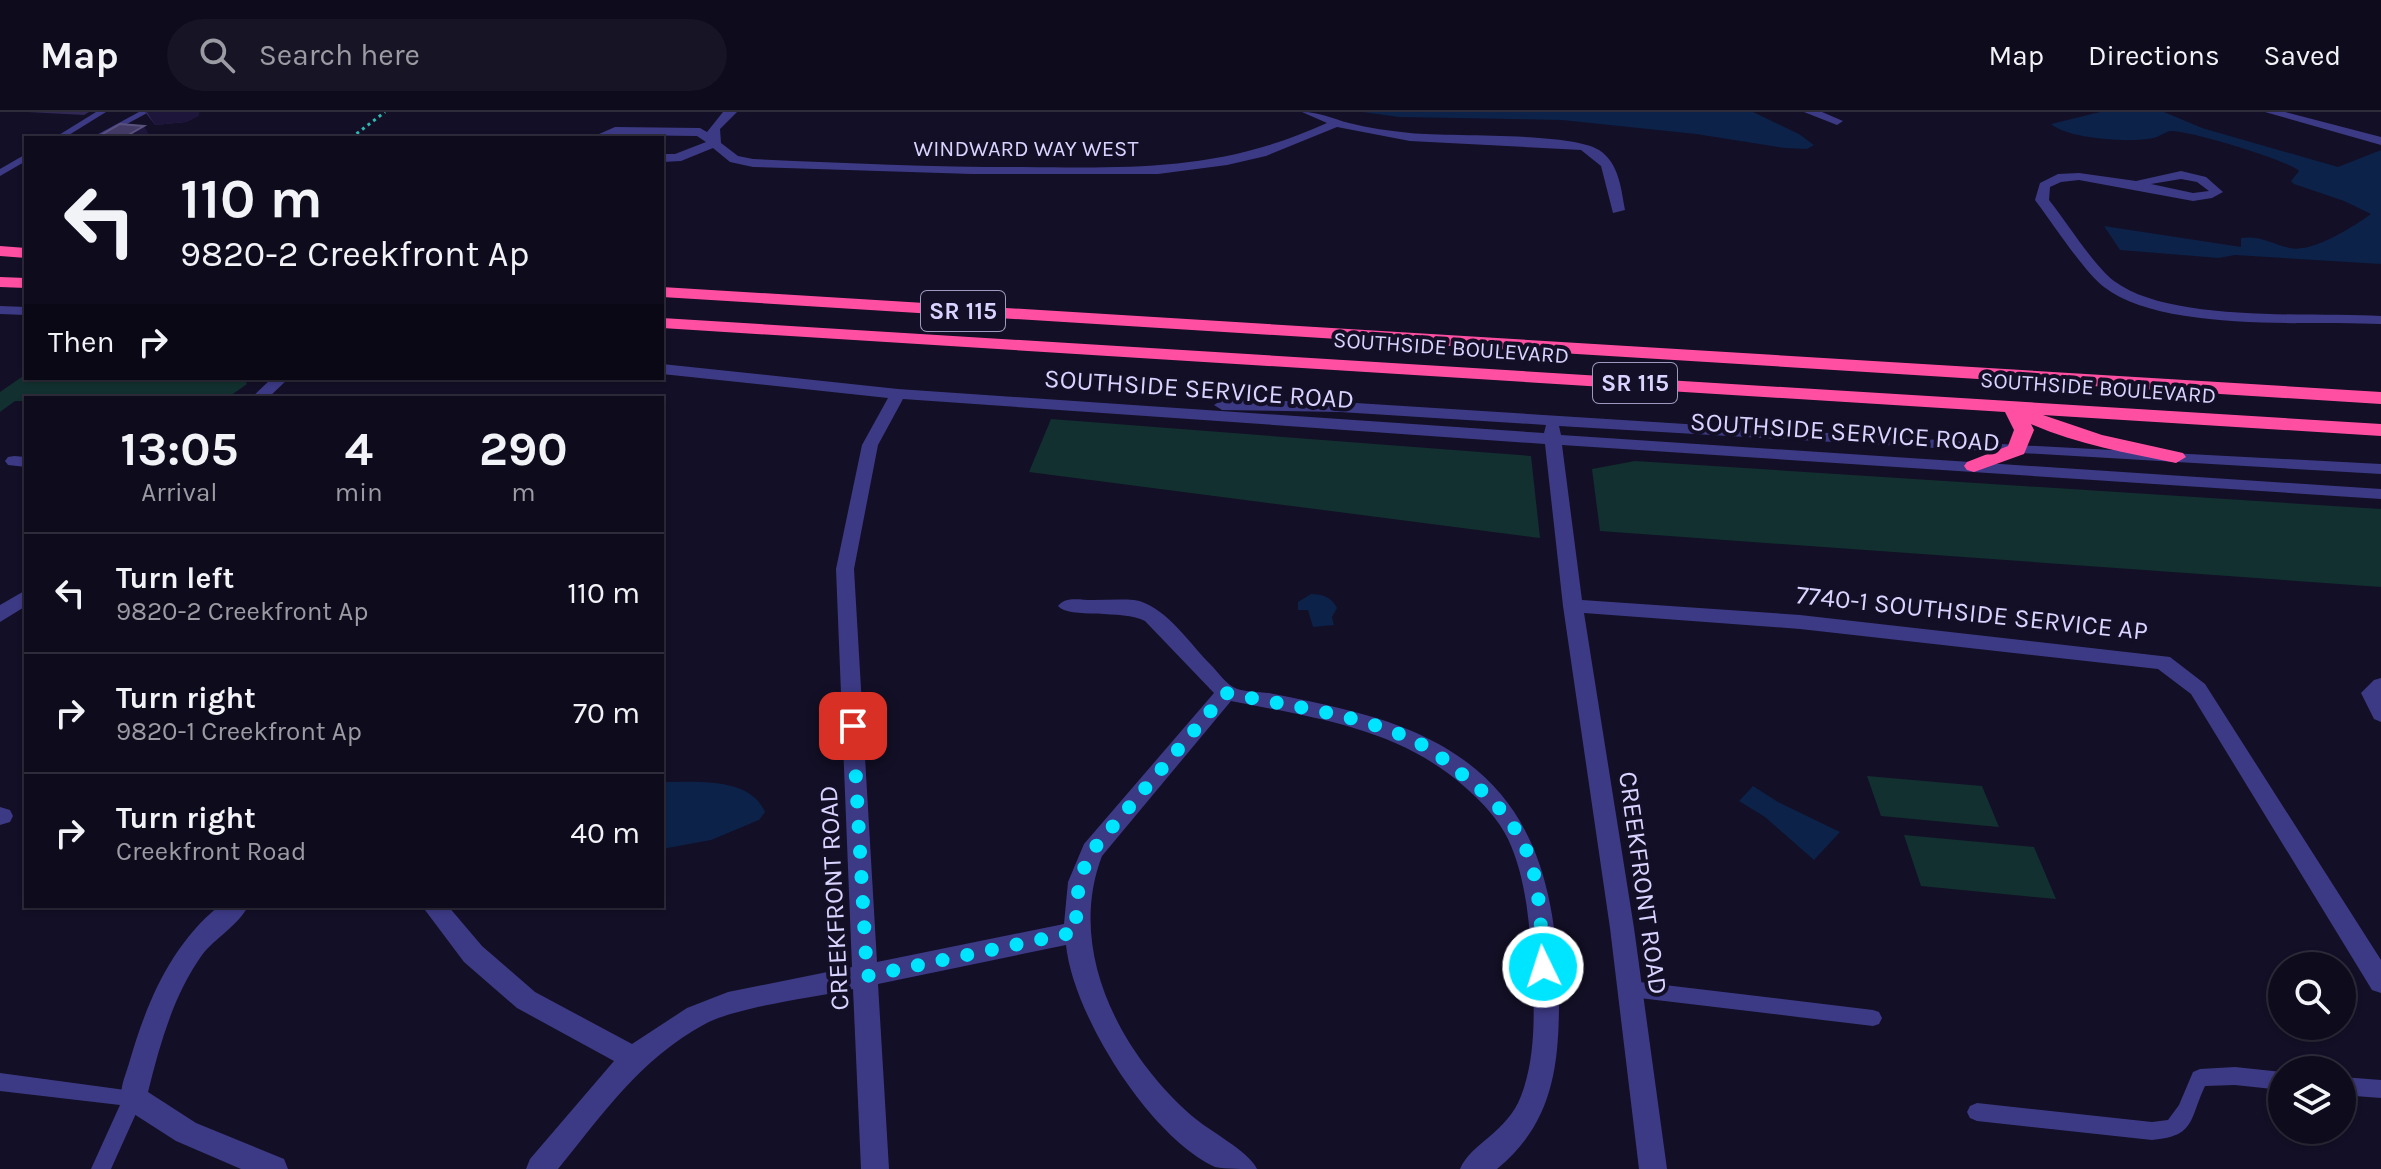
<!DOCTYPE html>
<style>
:root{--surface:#0e0b1c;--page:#171425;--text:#f1f3f6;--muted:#9b9ba3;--line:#2e2b3b}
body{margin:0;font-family:Karla,sans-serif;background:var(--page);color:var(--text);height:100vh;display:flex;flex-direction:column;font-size:30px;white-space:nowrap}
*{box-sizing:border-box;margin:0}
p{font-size:26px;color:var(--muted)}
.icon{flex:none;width:44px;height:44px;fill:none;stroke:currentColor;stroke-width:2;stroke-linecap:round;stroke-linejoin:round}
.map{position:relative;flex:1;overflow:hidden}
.side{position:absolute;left:24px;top:284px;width:640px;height:512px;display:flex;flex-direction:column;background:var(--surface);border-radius:0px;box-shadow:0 2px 6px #0004,0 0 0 2px var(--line)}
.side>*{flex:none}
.banner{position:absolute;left:24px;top:24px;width:640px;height:244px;border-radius:0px;box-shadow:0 2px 6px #0004,0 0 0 2px var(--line);background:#0e0b1c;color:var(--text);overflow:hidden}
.buttons{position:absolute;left:2268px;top:840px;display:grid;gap:16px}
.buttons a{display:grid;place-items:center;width:88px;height:88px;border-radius:50%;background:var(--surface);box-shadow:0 2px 6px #0004,0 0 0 2px var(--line);font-size:40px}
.pin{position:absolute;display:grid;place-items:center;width:68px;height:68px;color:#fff;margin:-34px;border-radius:16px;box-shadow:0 4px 12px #0006}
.me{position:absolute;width:88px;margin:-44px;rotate:356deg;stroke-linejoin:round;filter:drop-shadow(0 0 6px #0008)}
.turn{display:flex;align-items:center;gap:28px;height:168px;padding:0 24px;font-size:36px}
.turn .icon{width:104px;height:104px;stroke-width:2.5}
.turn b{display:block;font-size:56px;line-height:68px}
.then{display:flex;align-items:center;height:76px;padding:0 24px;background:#0003;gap:16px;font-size:30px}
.eta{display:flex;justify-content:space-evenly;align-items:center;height:136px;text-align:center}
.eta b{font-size:48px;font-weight:700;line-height:56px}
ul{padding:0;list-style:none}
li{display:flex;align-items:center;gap:24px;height:120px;padding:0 24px;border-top:2px solid var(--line)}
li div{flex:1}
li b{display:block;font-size:30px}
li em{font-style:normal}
header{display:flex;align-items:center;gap:48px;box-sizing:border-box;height:112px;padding:0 40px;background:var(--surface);border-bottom:2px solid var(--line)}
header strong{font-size:38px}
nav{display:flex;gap:44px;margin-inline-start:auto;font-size:28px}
.search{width:560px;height:72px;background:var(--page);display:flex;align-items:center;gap:20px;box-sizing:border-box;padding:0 28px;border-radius:44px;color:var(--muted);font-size:30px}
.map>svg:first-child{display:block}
.green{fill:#12302f}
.water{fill:#0c2248}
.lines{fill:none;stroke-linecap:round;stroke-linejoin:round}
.path{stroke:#2fb8b0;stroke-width:3;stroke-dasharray:3 4;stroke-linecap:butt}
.lane{fill:#3d3a85;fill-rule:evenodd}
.street{fill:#3d3a85;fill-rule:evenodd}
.highway{fill:#ff4fa3;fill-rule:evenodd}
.wall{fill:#312854}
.shaded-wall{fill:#1d163a}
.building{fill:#433a66;stroke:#5a527e;stroke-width:2}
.route{stroke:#00e5ff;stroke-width:14;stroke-dasharray:0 25.2}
.labels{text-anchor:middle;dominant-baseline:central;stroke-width:8;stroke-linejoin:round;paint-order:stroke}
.far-street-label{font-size:22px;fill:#d9d4ff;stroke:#130f26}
.shield{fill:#130f26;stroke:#9e99be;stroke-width:2}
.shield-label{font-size:24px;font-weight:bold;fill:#d9d4ff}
.street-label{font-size:26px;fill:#d9d4ff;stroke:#130f26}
</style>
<header>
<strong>Map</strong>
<div class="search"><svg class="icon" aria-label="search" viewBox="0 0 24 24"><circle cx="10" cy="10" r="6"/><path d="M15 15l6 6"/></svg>Search here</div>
<nav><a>Map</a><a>Directions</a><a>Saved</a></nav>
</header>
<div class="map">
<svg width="2381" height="1057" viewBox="0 0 2381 1057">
<rect width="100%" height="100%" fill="#130f26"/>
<g class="green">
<path d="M26,262V266H244L247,272L230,284L26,286V289H15L0,300V280Z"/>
<path d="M1051,307L1531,344L1540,426L1029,360Z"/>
<path d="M1635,349L2381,397V475L1600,419L1592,357Z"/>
<path d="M1867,664L1982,674L1999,715L1881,704Z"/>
<path d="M1904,723L2034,735L2056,787L1921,774Z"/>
</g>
<g class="water">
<path d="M1362,0H1753L1799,22L1814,33L1807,37L1785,36L1696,22L1562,8L1399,5Z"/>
<path d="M2100,0H2164L2202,16L2338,55L2381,38V152L2235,143L2219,146L2120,138L2104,114L2241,135V126C2260,123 2272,132 2290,136C2312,141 2353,115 2371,102L2344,89L2294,72L2291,69L2299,59C2291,49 2185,17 2170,19C2165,20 2159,25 2153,26C2131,31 2068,27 2051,12Z"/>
<path d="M1311,482C1322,482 1332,485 1337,496L1332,505L1334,513L1313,515L1308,498H1298V490Z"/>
<path d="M662,670C694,670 750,664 765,700L759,708L711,728L662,737Z"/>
<path d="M1753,674L1778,690L1840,720L1814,748L1765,705L1739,689Z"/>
</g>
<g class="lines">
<path class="path" d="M351,26L385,0"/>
<g class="lane">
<path d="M96,0H106L64,26H54Z"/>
<path d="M139,0H149L101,26H91Z"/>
<path d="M26,42V49L0,64V57Z"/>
<path d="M1631,869L1873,898L1879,900L1882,906L1879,912L1873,914L1631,885L1625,883L1622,877L1625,871Z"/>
<path d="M2235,955L2282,960V978L2235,973L2205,974C2189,1008 2196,1024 2152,1028L1977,1009L1970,1006L1967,1000L1970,994L1977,991L2152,1010L2168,1008L2179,993L2193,960L2200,957Z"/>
<path d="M0,961L140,980L143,986L111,1057H91L120,993L0,979Z"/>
<path d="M2342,965L2381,968V986L2342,983Z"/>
</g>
<g class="street">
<path d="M723,0H737L720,17L721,31L738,44L753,47C843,51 932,55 1022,55C1134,56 1222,59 1327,11L1302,0C1320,0 1333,7 1349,11C1369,16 1390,19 1410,21C1450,25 1571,20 1599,38C1619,51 1621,76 1625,98L1613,101L1601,54L1581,38L1410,29L1337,15L1266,44L1227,53L1158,62H972L753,55L730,50L713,36L681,49L662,50V42H675L706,30L697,24L616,23L590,26L615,15L700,16L707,20Z"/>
<path d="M1804,0H1822L1843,9L1837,13Z"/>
<path d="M2265,0H2285L2381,25V33Z"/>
<path d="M2181,59L2206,65L2223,80L2212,86L2193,89L2079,68L2061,70L2050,75L2049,88C2066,109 2094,154 2114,169C2170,211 2310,200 2381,204V212C2308,209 2161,220 2104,175C2085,161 2051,109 2035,88L2040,71L2058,62L2079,61L2136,69ZM2181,67L2197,70L2209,79L2193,81L2151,72Z"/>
<path d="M0,194L26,195V203L0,202Z"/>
<path d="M662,252L898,277L1544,321L1546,313L1340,300L1222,298L1214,293L1222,288L1340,290L2017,333L2381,352V362L1559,314L1561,323L2381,377V387L1562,333L1582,488L1800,503L2170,545L2205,572L2381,848V881L2372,878L2191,582L2158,557L1800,517L1584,501L1634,816L1667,1057H1639L1610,816L1563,494L1545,332L903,287L878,333L854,457L877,850L1064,812L1068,770L1084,732L1214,581L1145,509C1123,497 1069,507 1058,494C1065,484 1080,488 1092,488C1106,488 1120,487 1134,488C1163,492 1188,529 1207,549C1215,556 1224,570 1233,575C1242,580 1258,580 1269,581C1296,586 1324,592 1351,599C1511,639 1557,732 1559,889C1559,956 1552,1012 1497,1057H1460C1471,1031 1507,1021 1521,984C1538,940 1534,886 1531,840C1529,803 1524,761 1508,727C1499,708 1482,690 1466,676C1399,616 1315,606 1231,589L1102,744C1066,838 1120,941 1192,1004C1209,1019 1249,1039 1257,1057C1245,1057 1226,1057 1215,1055C1150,1025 1073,903 1066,833L878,872L889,1057H861L853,877C813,886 739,894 705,912C640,947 603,1002 558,1057H526L530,1047L614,949L517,896L464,850L422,794H448L482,834L535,880L632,932L687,896L728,880L852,855L836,457L862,333L888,286L662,262Z"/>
<path d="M272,266H289L268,286H251Z"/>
<path d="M14,344L26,345V355L8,353L5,349L8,345Z"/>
<path d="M26,478V494L0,510V493Z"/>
<path d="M2381,566V610L2374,607L2361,581L2374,568Z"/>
<path d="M0,695L10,698L13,704L10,710L0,713Z"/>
<path d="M219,794H248C239,813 215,826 202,843C173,884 160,932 148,980L196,1011L284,1047L288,1057H241L176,1029L123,995C117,980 126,963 130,948C147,890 171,833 219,794Z"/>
</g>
<g class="highway">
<path d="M0,134L26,136V146L0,144Z"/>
<path d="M0,165L26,166V176L0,175Z"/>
<path d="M662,175L2381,280V292L662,185Z"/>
<path d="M662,206L2381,312V324L2043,303L2102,323L2183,341L2186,345L2176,351C2127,341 2077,332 2031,312L2034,318L2024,342L1974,360L1967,358L1964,354L1967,350L2008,334L2014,318L2005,300L662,216Z"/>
</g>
</g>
<g class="wall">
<path d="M27,0H89L84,3Z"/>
<path d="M145,0H199L198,4L186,10L155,13Z"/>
</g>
<g class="shaded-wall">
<path d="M147,0H199L198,4L186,10L155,13Z"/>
<path d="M144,14L151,26H123Z"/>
</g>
<path class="building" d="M120,12L144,14L123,26H96Z"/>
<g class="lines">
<path class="route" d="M853,614L867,864L1076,820C1076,790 1077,766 1092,739L1226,581C1287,594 1374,604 1426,635C1442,645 1456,657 1470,669C1497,690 1521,718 1531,751C1541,784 1541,821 1543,855"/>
</g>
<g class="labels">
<g class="far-street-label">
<text x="1026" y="37">WINDWARD WAY WEST</text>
<text transform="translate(1451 236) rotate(4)">SOUTHSIDE BOULEVARD</text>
<text transform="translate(2098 276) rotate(4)">SOUTHSIDE BOULEVARD</text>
</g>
<g class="shield">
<rect x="921" y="179" width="84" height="40" rx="6"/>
<rect x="1593" y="251" width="84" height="40" rx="6"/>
</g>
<g class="shield-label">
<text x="963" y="199">SR 115</text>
<text x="1635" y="271">SR 115</text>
</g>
<g class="street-label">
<text transform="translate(1199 277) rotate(4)">SOUTHSIDE SERVICE ROAD</text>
<text transform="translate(1845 320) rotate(4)">SOUTHSIDE SERVICE ROAD</text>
<text transform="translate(1972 501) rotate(6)">7740-1 SOUTHSIDE SERVICE AP</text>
<text transform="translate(1643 771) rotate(82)">CREEKFRONT ROAD</text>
<text transform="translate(834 786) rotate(-93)">CREEKFRONT ROAD</text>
</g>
</g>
</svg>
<div class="buttons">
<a><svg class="icon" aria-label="search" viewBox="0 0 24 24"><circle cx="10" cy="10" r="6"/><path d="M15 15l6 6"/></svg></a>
<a><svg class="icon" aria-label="layers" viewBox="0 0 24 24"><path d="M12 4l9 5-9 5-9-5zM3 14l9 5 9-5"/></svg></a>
</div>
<div class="pin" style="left:853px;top:614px;background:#d93025"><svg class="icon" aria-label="arrive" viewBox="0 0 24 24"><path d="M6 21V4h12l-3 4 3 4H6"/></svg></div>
<svg class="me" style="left:1543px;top:855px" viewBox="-20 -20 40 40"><circle r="17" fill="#00e5ff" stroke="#fff" stroke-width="3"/><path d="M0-11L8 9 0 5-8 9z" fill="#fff"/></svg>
<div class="banner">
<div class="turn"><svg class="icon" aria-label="left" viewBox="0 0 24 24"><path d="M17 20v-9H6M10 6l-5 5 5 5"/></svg><div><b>110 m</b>9820-2 Creekfront Ap</div></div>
<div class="then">Then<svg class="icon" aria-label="right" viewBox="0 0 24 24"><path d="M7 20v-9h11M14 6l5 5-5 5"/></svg></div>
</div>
<section class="side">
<div class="eta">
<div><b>13:05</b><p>Arrival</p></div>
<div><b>4</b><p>min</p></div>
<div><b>290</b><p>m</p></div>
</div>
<ul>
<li><svg class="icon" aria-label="left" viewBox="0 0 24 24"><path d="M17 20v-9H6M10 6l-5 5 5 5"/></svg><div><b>Turn left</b><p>9820-2 Creekfront Ap</p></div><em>110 m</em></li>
<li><svg class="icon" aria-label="right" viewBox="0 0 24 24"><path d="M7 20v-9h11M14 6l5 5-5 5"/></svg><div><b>Turn right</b><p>9820-1 Creekfront Ap</p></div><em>70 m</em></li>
<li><svg class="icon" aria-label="right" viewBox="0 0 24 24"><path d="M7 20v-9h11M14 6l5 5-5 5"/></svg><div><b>Turn right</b><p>Creekfront Road</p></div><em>40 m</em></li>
</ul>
</section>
</div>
